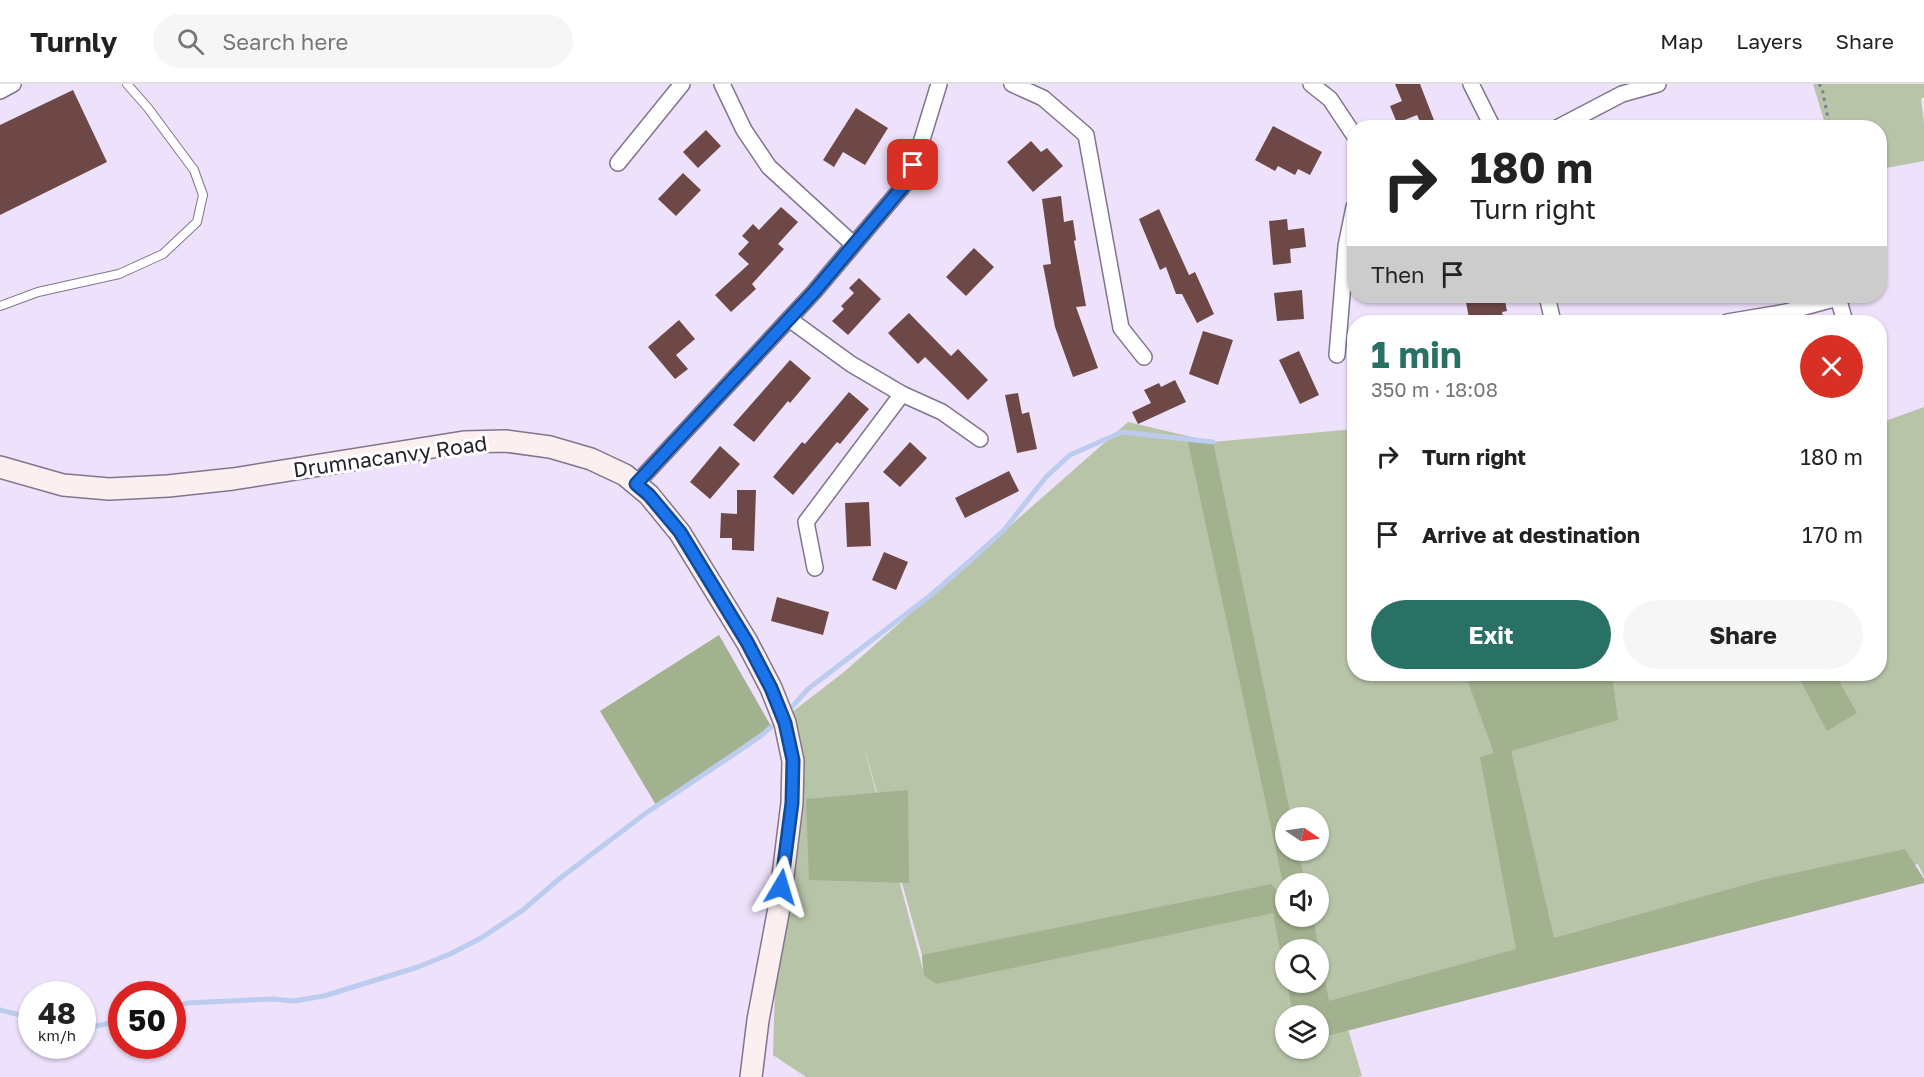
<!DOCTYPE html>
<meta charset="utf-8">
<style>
:root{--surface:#fff;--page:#f6f6f6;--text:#222;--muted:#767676;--line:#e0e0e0;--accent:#297065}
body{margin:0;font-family:"Golos Text",sans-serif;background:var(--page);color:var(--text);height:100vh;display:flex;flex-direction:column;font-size:22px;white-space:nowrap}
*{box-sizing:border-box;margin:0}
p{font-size:20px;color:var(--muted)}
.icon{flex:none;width:33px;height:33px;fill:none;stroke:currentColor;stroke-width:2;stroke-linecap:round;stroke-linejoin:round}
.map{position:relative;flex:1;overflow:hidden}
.side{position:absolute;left:1347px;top:231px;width:540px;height:366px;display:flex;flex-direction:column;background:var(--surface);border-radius:24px;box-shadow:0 2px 4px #0004}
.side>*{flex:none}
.hud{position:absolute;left:1347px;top:36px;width:540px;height:183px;border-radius:24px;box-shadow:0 2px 4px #0004;background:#fff;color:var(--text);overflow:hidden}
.needle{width:39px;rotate:103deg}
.buttons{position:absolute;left:1275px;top:723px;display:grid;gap:12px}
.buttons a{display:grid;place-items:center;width:54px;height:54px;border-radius:50%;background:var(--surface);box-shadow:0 2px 4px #0004;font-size:30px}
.speed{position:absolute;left:18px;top:897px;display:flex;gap:12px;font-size:30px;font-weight:700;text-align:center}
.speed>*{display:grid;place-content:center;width:78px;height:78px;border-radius:50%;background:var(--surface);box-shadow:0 2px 4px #0004;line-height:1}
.speed small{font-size:15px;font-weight:400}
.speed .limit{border:9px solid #d22;background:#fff;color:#111}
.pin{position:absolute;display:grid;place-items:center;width:51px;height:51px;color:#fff;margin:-26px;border-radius:12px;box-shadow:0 3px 9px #0006}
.me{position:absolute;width:66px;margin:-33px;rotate:7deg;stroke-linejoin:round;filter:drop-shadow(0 0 4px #0008)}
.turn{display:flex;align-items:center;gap:21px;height:126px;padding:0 24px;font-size:27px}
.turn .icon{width:78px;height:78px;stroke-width:2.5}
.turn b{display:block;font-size:42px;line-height:51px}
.then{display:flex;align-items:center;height:57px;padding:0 24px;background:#0003;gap:12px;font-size:22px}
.round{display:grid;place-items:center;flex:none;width:63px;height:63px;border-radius:32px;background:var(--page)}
.summary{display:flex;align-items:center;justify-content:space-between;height:102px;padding:0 24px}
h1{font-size:36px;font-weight:700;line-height:45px;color:var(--accent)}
.cta{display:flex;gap:12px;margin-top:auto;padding:12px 24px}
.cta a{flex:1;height:69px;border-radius:36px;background:var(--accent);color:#fff;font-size:24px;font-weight:700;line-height:69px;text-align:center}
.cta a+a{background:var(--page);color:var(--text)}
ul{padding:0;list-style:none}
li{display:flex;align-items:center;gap:18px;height:78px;padding:0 24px}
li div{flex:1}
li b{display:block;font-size:22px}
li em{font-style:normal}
header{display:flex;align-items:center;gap:36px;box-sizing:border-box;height:84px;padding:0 30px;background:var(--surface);border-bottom:2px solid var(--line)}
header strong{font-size:28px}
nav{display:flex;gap:33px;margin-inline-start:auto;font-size:21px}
.search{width:420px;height:54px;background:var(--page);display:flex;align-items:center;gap:15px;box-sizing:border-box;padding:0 21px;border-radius:33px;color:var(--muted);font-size:22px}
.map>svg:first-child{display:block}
.green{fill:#b8c4a8;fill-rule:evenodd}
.forest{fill:#a2b18e}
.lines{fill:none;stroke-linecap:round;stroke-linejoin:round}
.stream{stroke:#bce;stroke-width:5}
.building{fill:#6e4846}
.service-casing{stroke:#81758d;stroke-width:10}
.minor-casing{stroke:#81758d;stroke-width:18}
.secondary-casing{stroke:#81758d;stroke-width:24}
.path{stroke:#837a8c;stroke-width:3;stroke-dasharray:3 4.5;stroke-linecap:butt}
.service{stroke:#fff;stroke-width:8}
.minor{stroke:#fff;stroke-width:15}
.secondary{stroke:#fcefef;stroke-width:21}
.route-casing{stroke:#114b97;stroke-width:15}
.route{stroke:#1a73e8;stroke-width:10}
.labels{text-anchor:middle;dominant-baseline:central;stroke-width:6;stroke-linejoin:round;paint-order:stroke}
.street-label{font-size:21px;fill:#231e28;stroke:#fff}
</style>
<header>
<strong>Turnly</strong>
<div class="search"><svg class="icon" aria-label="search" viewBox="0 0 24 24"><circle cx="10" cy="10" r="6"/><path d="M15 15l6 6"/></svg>Search here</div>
<nav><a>Map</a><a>Layers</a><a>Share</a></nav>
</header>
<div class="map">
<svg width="1924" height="993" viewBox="0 0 1924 993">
<rect width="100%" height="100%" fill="#eee1fb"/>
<g class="green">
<path d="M1813,0H1924V13L1921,15L1924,39V77L1880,85V44L1826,43Z"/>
<path d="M1924,323V793L1918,780L1545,875L1486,590H1880V339Z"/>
<path d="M1128,338L1213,358L1354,345V590H1481L1532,861L1339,915L1362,992L1357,993H806L773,971L783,635L844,588ZM865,666L922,871L923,886L865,667ZM1286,734H1318V766H1286ZM1286,800H1318V832H1286ZM1286,866H1318V898H1286ZM1286,932H1318V964H1286Z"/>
</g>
<g class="forest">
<path d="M1188,358H1213L1291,733L1286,734V766L1298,767L1305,799L1286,800L1285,808Z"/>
<path d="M719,551L771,642L656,721L600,627Z"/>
<path d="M1465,590H1612L1618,636L1511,667L1554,854L1766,795L1905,765L1924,795V799L1319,954L1318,932L1293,931L1287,899L1318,898V866H1286L1285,893L1273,829L936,900L924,891L922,871L1272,800L1285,820L1286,832L1313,833L1329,917L1516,865L1480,673L1494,669Z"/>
<path d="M1797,590H1835L1857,629L1827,647Z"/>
<path d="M908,706L909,799L809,796L806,715Z"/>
</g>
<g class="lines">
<g class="stream">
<path d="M791,624L808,605L931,511L972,475L1004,446L1046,393L1070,371L1122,348L1213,358"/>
<path d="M172,924L187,919L272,915L294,917L324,912L418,883L450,870L481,854L523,826L559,795L646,729L761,652L771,643"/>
<path d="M0,926L32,934"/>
<path d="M82,942L90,943L122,937"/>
</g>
</g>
<g class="building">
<path d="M1395,0H1420L1437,44H1423L1417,31L1397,39L1390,22L1402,17Z"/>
<path d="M73,6L107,78L0,131V41Z"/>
<path d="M856,24L888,44L865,81L843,68L834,83L823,76Z"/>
<path d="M1273,42L1322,68L1310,91L1298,85L1295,91L1278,82L1275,87L1255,76Z"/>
<path d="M706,46L721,62L698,84L683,68Z"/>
<path d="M1031,57L1041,68L1047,64L1063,82L1033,108L1007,78Z"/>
<path d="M683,89L701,106L676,132L658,115Z"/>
<path d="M1061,112L1064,138L1073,136L1076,156L1074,157L1086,222L1076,223L1098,284L1073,293L1055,243L1043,181L1051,180L1042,115Z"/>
<path d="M781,123L798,138L778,160L784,165L752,200L756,205L731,228L715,211L749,180L738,170L749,158L742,152L753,140L759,146Z"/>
<path d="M1159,125L1189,191L1195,188L1214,230L1197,239L1182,210H1176L1166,183L1160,186L1139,135Z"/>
<path d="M1287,135L1288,146L1304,144L1306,163L1290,165L1291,179L1273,181L1269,137Z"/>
<path d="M974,164L994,183L966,212L946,193Z"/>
<path d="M859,194L881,215L848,251L832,237L844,225L841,222L854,209L849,204Z"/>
<path d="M1302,206L1304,235L1277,237L1274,209Z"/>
<path d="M1473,212H1504L1507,227L1502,228L1504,238H1480L1479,232L1469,234L1465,213Z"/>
<path d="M909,229L951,272L958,265L988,296L968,316L925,273L918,280L888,249Z"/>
<path d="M679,236L695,255L676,271L688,285L675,295L648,263Z"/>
<path d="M1203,247L1233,256L1218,301L1189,290Z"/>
<path d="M1299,267L1319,311L1300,320L1279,276Z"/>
<path d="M790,276L811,294L790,319L788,317L754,358L733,341Z"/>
<path d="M1175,296L1186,318L1138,340L1132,328L1151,319L1144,306L1159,299L1161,303Z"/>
<path d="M849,308L869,325L840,360L837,358L793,411L773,393L802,358L805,360Z"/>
<path d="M1018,309L1022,330L1029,328L1037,365L1017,369L1005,311Z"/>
<path d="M910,358L927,374L900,403L883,388Z"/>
<path d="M720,362L740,380L710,415L690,398Z"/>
<path d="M1009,387L1019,407L965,434L955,414Z"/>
<path d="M737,406H756L754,467L732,466V454H720L721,429L737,430Z"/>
<path d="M869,418L871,462L847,463L845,419Z"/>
<path d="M884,468L908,478L896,506L872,496Z"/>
<path d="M777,513L829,528L823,551L771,537Z"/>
</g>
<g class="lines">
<defs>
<path id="service" d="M0,222L38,208L119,190L163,170L197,138L203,111L194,86L148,24L127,0"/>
<g id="minor">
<path d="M722,0L744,46L769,83L853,160"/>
<path d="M1012,0L1043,14L1086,51L1121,244L1144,273"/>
<path d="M1311,0L1330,15L1354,51"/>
<path d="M1471,0L1493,44"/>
<path d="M0,7L13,0"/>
<path d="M1557,44L1622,10L1658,0"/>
<path d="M618,79L682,0"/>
<path d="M1547,212L1553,238"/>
<path d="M1838,214L1844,234"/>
<path d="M789,235L851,280L902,310L942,328L980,355"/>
<path d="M1727,238L1786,228L1845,212"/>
<path d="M1337,271L1346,162L1354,123"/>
<path d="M636,400L814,208L905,100L920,62L939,0"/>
<path d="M815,484L806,438L902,310"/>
</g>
<path id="secondary" d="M0,383L63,401L109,405L168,402L233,395L464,358L506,357L550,363L591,375L625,391L649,411L680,449L747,558L771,604L785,639L793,677L792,719L779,824L758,936L751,993"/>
</defs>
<use href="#service" class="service-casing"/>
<use href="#minor" class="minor-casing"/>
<use href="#secondary" class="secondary-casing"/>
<path class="path" d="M1819,0L1822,4L1830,44"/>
<use href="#service" class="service"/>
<use href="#minor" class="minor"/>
<use href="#secondary" class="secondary"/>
</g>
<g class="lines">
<defs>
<path id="route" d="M781,803L792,719L793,676L785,639L771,604L747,558L680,448L649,411L636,400L814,208L905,100L913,81"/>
</defs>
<use href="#route" class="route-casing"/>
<use href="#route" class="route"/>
</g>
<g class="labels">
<g class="street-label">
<text transform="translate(390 372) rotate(-8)">Drumnacanvy Road</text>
</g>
</g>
</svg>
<div class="buttons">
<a><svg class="needle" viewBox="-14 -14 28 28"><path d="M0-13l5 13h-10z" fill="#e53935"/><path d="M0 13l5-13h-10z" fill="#767676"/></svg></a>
<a><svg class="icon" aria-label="sound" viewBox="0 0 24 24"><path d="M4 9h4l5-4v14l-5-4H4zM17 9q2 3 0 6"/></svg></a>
<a><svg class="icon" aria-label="search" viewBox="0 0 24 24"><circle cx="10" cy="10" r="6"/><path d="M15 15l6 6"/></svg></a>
<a><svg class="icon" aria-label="layers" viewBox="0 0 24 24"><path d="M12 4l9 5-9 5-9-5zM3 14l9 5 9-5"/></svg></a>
</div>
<div class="speed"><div>48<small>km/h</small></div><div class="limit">50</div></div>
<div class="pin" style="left:913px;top:81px;background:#d93025"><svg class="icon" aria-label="arrive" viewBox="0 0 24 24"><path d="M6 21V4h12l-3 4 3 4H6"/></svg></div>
<svg class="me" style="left:781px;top:803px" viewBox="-20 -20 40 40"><path d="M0-17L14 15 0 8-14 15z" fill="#1a73e8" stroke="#fff" stroke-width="4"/></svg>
<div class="hud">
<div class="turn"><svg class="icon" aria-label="right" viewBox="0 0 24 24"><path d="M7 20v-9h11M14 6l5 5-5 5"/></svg><div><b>180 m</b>Turn right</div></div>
<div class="then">Then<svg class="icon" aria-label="arrive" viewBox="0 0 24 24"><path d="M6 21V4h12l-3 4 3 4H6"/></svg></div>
</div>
<section class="side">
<div class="summary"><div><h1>1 min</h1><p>350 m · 18:08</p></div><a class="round" style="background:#d93025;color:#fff"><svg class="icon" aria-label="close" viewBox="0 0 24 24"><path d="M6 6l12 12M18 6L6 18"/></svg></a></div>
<ul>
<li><svg class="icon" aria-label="right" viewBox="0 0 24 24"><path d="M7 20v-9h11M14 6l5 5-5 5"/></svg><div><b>Turn right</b></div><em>180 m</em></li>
<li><svg class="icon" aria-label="arrive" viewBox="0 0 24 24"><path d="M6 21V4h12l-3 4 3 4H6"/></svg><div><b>Arrive at destination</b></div><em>170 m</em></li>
</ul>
<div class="cta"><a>Exit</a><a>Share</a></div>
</section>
</div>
